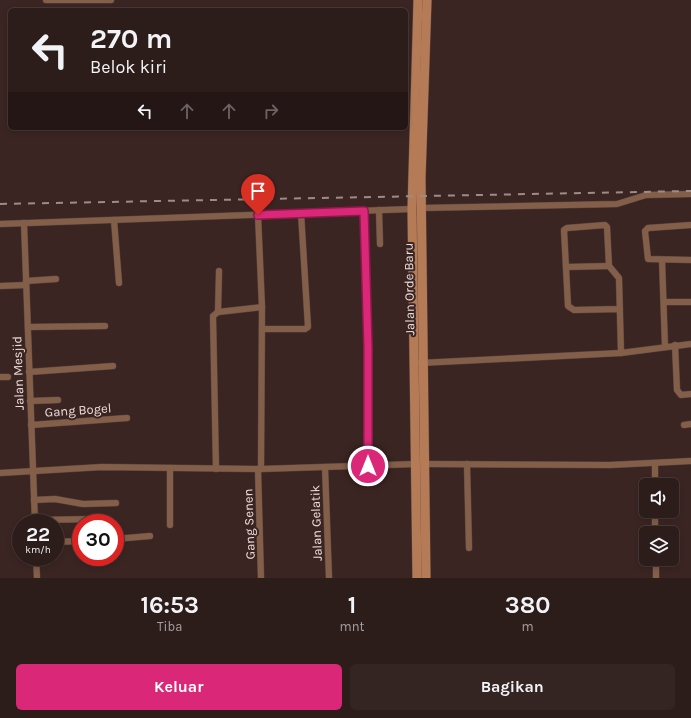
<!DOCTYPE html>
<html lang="id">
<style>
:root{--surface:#2c1c1a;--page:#342523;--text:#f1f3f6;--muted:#a6a1a2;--line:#483a39;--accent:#db2777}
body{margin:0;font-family:Karla,sans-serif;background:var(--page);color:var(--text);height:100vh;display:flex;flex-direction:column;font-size:15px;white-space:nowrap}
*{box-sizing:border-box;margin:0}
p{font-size:13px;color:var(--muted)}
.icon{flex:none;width:22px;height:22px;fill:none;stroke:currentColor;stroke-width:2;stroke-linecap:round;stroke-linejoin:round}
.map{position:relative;height:578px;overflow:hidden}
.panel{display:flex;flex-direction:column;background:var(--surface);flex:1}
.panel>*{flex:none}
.guide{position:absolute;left:8px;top:8px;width:400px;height:122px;border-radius:6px;box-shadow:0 2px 6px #0003,0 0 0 1px var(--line);background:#2c1c1a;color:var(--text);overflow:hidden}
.buttons{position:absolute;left:639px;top:478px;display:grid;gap:8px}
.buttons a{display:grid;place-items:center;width:40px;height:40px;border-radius:6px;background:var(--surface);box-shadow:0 2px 6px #0003,0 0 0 1px var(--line);font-size:20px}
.speed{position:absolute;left:12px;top:514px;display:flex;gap:8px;font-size:20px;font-weight:700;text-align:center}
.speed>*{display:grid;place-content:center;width:52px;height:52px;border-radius:50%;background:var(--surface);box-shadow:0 2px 6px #0003,0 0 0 1px var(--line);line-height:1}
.speed small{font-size:10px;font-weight:400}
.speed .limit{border:6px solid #d22;background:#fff;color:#111}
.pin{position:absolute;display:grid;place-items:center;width:34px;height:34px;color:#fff;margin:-41px -17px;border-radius:50% 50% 50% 0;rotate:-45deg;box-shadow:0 0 4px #0007}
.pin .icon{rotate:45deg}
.me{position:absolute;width:44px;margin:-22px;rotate:0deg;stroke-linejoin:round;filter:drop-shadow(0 0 3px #0008)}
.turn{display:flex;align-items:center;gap:14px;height:84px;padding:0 16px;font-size:18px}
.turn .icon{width:52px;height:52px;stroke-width:2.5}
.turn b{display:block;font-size:28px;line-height:34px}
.lanes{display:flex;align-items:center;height:38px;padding:0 16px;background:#0003;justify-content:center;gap:20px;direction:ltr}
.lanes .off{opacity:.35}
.eta{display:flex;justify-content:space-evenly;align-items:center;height:68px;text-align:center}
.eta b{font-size:24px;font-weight:700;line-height:28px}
.button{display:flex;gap:8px;margin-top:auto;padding:8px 16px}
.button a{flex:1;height:46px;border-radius:6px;background:var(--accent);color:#fff;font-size:16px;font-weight:700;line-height:46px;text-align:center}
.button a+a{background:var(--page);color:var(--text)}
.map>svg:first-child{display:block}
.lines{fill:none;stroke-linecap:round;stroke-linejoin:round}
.minor-casing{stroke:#574240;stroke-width:7}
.secondary-casing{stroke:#574240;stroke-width:10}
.minor{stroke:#835f49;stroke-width:6}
.secondary{stroke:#b57b57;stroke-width:9}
.rail{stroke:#9e8b89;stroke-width:2;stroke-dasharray:7 7;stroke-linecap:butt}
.route-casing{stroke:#8e194d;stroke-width:10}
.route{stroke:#db2777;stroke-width:7}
.labels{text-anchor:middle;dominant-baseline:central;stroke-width:4;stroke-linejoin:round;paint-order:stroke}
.street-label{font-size:13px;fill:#ebdcda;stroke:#3b2523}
</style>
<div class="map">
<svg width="691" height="578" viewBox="0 0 691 578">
<rect width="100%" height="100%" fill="#3b2523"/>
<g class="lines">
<defs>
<g id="minor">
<path d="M46,0H111"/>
<path d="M421,208L617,204L646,195L691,194"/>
<path d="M379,210L380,244"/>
<path d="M364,211L368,347L369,466"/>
<path d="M258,215L262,307L261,469"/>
<path d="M114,220L119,283"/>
<path d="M24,223L35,523"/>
<path d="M0,224L412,209"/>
<path d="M691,225L648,228L645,231L648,259L691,260"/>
<path d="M662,260L665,347"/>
<path d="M566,267L609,266"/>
<path d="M26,281L56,279"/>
<path d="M0,286L26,285"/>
<path d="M664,302H691"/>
<path d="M620,309L574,310L568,306L564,230L567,228L605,225L607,227L609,266L619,278L621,353"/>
<path d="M218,312L219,271"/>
<path d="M28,327L105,326"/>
<path d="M262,329H305L308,327L301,213"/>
<path d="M675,345L677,390L681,395L691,394"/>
<path d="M420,363L621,353L691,344"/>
<path d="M29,372L113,366"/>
<path d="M0,377H8"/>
<path d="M30,401L58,400"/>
<path d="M31,425L127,418"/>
<path d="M684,425L691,424"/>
<path d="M655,463V485"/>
<path d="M424,464L610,465L691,461"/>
<path d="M467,464L469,548"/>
<path d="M325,467L329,578"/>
<path d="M170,468V525"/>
<path d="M216,469L213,316L218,312L262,307"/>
<path d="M258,469L261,578"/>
<path d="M0,473L102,467L261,469L416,464"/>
<path d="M34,500L55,499L83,504L116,503"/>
<path d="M655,511V533"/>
<path d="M35,520L98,519"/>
<path d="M115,539L150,536"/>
<path d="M55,542L81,541"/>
<path d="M36,557L37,578"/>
<path d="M656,559V578"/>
</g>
<g id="secondary">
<path d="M417,578L412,209L418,0"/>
<path d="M426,578L421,178L427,0"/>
</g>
</defs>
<use href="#minor" class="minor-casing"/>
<use href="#secondary" class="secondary-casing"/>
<use href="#minor" class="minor"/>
<use href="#secondary" class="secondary"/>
<path class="rail" d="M0,204L691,191"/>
</g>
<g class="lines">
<defs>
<path id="route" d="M258,215L364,211L368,347V466"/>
</defs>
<use href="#route" class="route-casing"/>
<use href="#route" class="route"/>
</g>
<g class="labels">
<g class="street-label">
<text transform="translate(409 289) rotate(-91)">Jalan Orde Baru</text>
<text transform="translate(18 373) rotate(-92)">Jalan Mesjid</text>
<text transform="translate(78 410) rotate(-4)">Gang Bogel</text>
<text transform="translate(316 523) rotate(-92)">Jalan Gelatik</text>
<text transform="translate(249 524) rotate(-92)">Gang Senen</text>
</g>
</g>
</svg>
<div class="buttons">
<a><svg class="icon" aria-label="sound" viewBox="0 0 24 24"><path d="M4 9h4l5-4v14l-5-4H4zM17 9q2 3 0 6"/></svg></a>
<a><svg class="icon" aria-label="layers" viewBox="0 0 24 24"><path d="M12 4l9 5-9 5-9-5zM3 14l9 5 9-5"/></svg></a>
</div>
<div class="speed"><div>22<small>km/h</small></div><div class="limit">30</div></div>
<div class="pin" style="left:258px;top:215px;background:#d93025"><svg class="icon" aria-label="arrive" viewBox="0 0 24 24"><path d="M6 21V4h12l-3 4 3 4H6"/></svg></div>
<svg class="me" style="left:368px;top:466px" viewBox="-20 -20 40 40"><circle r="17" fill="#db2777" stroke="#fff" stroke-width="3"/><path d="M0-11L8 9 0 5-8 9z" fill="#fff"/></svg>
<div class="guide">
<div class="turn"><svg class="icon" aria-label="left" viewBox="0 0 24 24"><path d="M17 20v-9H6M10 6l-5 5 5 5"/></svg><div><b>270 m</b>Belok kiri</div></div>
<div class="lanes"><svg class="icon" aria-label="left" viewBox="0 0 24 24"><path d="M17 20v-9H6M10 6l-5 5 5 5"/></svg><svg class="icon off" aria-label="ahead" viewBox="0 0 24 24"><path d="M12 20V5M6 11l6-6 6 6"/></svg><svg class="icon off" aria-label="ahead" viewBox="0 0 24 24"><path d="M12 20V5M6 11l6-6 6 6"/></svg><svg class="icon off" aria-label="right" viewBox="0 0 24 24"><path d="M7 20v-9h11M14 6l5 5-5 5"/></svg></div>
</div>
</div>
<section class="panel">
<div class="eta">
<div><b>16:53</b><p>Tiba</p></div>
<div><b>1</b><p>mnt</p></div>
<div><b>380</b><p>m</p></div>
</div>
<div class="button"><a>Keluar</a><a>Bagikan</a></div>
</section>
